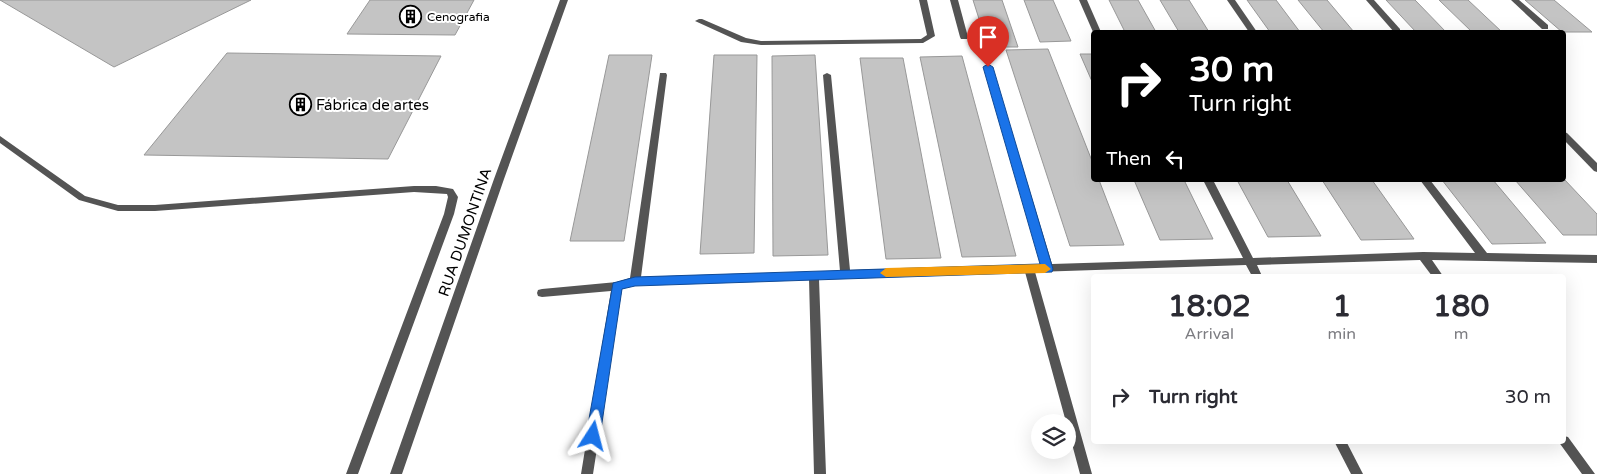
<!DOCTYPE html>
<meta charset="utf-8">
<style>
:root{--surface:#fff;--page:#f7f7f7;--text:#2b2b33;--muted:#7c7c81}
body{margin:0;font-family:"Varela Round",sans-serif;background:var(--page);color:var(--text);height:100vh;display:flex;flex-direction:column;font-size:19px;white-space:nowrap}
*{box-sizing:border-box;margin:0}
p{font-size:16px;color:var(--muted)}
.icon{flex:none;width:28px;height:28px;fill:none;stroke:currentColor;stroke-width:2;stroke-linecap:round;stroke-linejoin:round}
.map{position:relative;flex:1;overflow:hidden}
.drawer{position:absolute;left:1091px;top:274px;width:475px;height:170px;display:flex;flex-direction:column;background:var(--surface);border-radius:5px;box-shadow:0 5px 20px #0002}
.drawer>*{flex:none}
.top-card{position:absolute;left:1091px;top:30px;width:475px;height:152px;border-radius:5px;box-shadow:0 5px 20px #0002;background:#000;color:#fff;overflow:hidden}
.controls{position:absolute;left:1031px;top:414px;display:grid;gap:10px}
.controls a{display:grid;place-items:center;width:45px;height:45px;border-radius:50%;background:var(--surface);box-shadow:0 5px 20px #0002;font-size:25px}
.pin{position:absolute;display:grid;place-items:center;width:42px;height:42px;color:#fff;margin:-51px -21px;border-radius:50% 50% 50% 0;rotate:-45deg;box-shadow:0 0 5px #0007}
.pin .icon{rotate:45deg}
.me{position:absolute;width:55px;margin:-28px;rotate:9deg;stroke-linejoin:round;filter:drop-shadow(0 0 4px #0008)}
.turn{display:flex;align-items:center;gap:18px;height:105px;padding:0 15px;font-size:22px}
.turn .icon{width:65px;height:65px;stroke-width:2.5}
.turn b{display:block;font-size:35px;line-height:42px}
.then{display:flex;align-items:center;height:48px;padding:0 15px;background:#0003;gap:10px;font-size:19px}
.eta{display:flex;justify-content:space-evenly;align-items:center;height:85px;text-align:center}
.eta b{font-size:30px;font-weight:700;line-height:35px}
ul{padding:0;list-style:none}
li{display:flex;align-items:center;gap:15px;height:75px;padding:0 15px}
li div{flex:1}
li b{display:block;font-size:19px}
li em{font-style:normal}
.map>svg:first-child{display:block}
.building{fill:#c4c4c4;stroke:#989898}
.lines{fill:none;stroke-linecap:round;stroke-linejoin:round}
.lane{fill:#545454;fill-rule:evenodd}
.street{fill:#545454;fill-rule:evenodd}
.route{fill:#1a73e8;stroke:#114b97}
.slow{fill:#f59e0b}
.labels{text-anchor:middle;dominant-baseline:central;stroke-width:4;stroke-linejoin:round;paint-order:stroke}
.far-poi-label{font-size:12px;fill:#000;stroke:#fff;text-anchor:start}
.poi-label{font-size:15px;fill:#000;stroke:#fff;text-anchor:start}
.street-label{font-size:15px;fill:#000;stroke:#fff}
</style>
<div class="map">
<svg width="1597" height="474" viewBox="0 0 1597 474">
<rect width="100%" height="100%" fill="#fff"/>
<g class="building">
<path d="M0,0H251L114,67Z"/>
<path d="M370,0H474L455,35L347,34Z"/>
<path d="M973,0H1002L1018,47H988Z"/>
<path d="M1024,0H1053L1071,41L1040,42Z"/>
<path d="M1109,0H1138L1156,32H1125Z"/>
<path d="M1160,0H1189L1209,32H1179Z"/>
<path d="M1247,0H1276L1300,32H1270Z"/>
<path d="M1298,0H1327L1354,32H1324Z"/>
<path d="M1386,0H1415L1446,32H1416Z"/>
<path d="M1439,0H1468L1502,32H1472Z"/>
<path d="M1525,0H1554L1592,32H1562Z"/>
<path d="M1048,49L1094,166V180H1099L1124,245L1070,246L1006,50Z"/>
<path d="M227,53L441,56L388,159L144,155Z"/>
<path d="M1080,54H1094V86Z"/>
<path d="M609,55H652L624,241H570Z"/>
<path d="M714,55H757L754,253L700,254Z"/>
<path d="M815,55L828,255L773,256L772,56Z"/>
<path d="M962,56L1016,256L962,257L920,57Z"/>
<path d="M860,58H903L941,258L886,259Z"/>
<path d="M1564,179L1597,214V235H1563L1515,180Z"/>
<path d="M1134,180H1184L1213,239L1160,240Z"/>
<path d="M1237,180H1287L1321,236L1268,237Z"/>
<path d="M1322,180H1372L1414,239L1361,240Z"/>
<path d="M1442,180H1493L1546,243L1492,244Z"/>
</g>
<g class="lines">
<g class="lane">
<path d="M919,0H927L935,36L923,43L761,45L741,42L695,21L699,19H702L746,38L761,41L921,39L927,35Z"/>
<path d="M0,136L85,196L118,205H155L414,186H436L453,189L458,197L454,214L358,474H346L444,214L448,197L447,194L414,192L155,211H118L79,200L0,143Z"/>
</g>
<g class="street">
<path d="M560,0H568L504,179L402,474H390L494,179Z"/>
<path d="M950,0H958L968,37L967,39H961L960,37Z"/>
<path d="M1079,0H1087L1101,32H1093Z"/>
<path d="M1227,0H1235L1257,32H1249Z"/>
<path d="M1366,0H1374L1400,29V32H1394Z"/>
<path d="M1511,0H1519L1548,25V29H1542Z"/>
<path d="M985,65H988L992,67L1052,264L1243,258L1203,180H1213L1253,258L1423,252L1475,253L1420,180H1430L1487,253L1597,255V263L1432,260L1443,276H1432L1420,260L1257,265L1262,276H1252L1246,265L1035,272L1092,474H1080L1068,429V422H1066L1025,272L819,279L826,474H814L809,279L635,285L622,289L593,474H581L611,291L542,297L538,296L537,293L538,290L542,289L617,282L630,278L660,73H666L667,75L641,277L840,271L823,75L827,73L831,75L850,270L1041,264L984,67Z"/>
<path d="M1564,132L1567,133L1597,163V172L1594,171L1564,140Z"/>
<path d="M1564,436L1568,437L1595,474H1582L1558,441H1564Z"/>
<path d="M1334,441H1346L1363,474H1351Z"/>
</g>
</g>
<path class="route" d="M988,64L993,67L1053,269L1052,272L635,286L622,289L600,436L598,441L593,442L588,441L586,436L613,283L635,277L1040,264L983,67Z"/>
<path class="slow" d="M1045,264L1051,269L1045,273L886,277L880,273L886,268Z"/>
<defs>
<symbol id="building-ring" viewBox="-11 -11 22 22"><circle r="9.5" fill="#fff" stroke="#000" stroke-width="1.5"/><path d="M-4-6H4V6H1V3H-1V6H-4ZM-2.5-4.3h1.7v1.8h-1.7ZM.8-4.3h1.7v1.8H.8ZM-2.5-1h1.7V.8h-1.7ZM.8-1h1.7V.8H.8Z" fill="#000"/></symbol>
</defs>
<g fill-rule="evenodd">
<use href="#building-ring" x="398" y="4" width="25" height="25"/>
<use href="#building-ring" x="288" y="92" width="25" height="25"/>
</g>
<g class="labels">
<g class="far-poi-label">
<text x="427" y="17">Cenografia</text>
</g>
<g class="poi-label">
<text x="316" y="105">Fábrica de artes</text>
</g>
<g class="street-label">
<text transform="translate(465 232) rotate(-71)">RUA DUMONTINA</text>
</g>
</g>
</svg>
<div class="controls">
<a><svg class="icon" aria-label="layers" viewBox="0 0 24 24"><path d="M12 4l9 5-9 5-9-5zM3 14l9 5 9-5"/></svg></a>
</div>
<div class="pin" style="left:988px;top:67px;background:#d93025"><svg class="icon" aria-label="arrive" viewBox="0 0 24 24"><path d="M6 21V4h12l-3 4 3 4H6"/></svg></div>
<svg class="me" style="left:593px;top:436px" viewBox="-20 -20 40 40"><path d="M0-17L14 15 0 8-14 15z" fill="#1a73e8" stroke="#fff" stroke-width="4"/></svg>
<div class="top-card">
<div class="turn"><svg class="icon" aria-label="right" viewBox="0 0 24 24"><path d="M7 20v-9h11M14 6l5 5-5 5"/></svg><div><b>30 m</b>Turn right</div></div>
<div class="then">Then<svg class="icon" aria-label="left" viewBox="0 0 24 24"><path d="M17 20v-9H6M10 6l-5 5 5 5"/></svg></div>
</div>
<section class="drawer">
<div class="eta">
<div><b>18:02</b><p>Arrival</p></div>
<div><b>1</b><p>min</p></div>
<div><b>180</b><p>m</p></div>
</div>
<ul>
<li><svg class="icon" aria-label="right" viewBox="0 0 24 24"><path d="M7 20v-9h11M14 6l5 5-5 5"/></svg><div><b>Turn right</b></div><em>30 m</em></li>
</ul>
</section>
</div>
